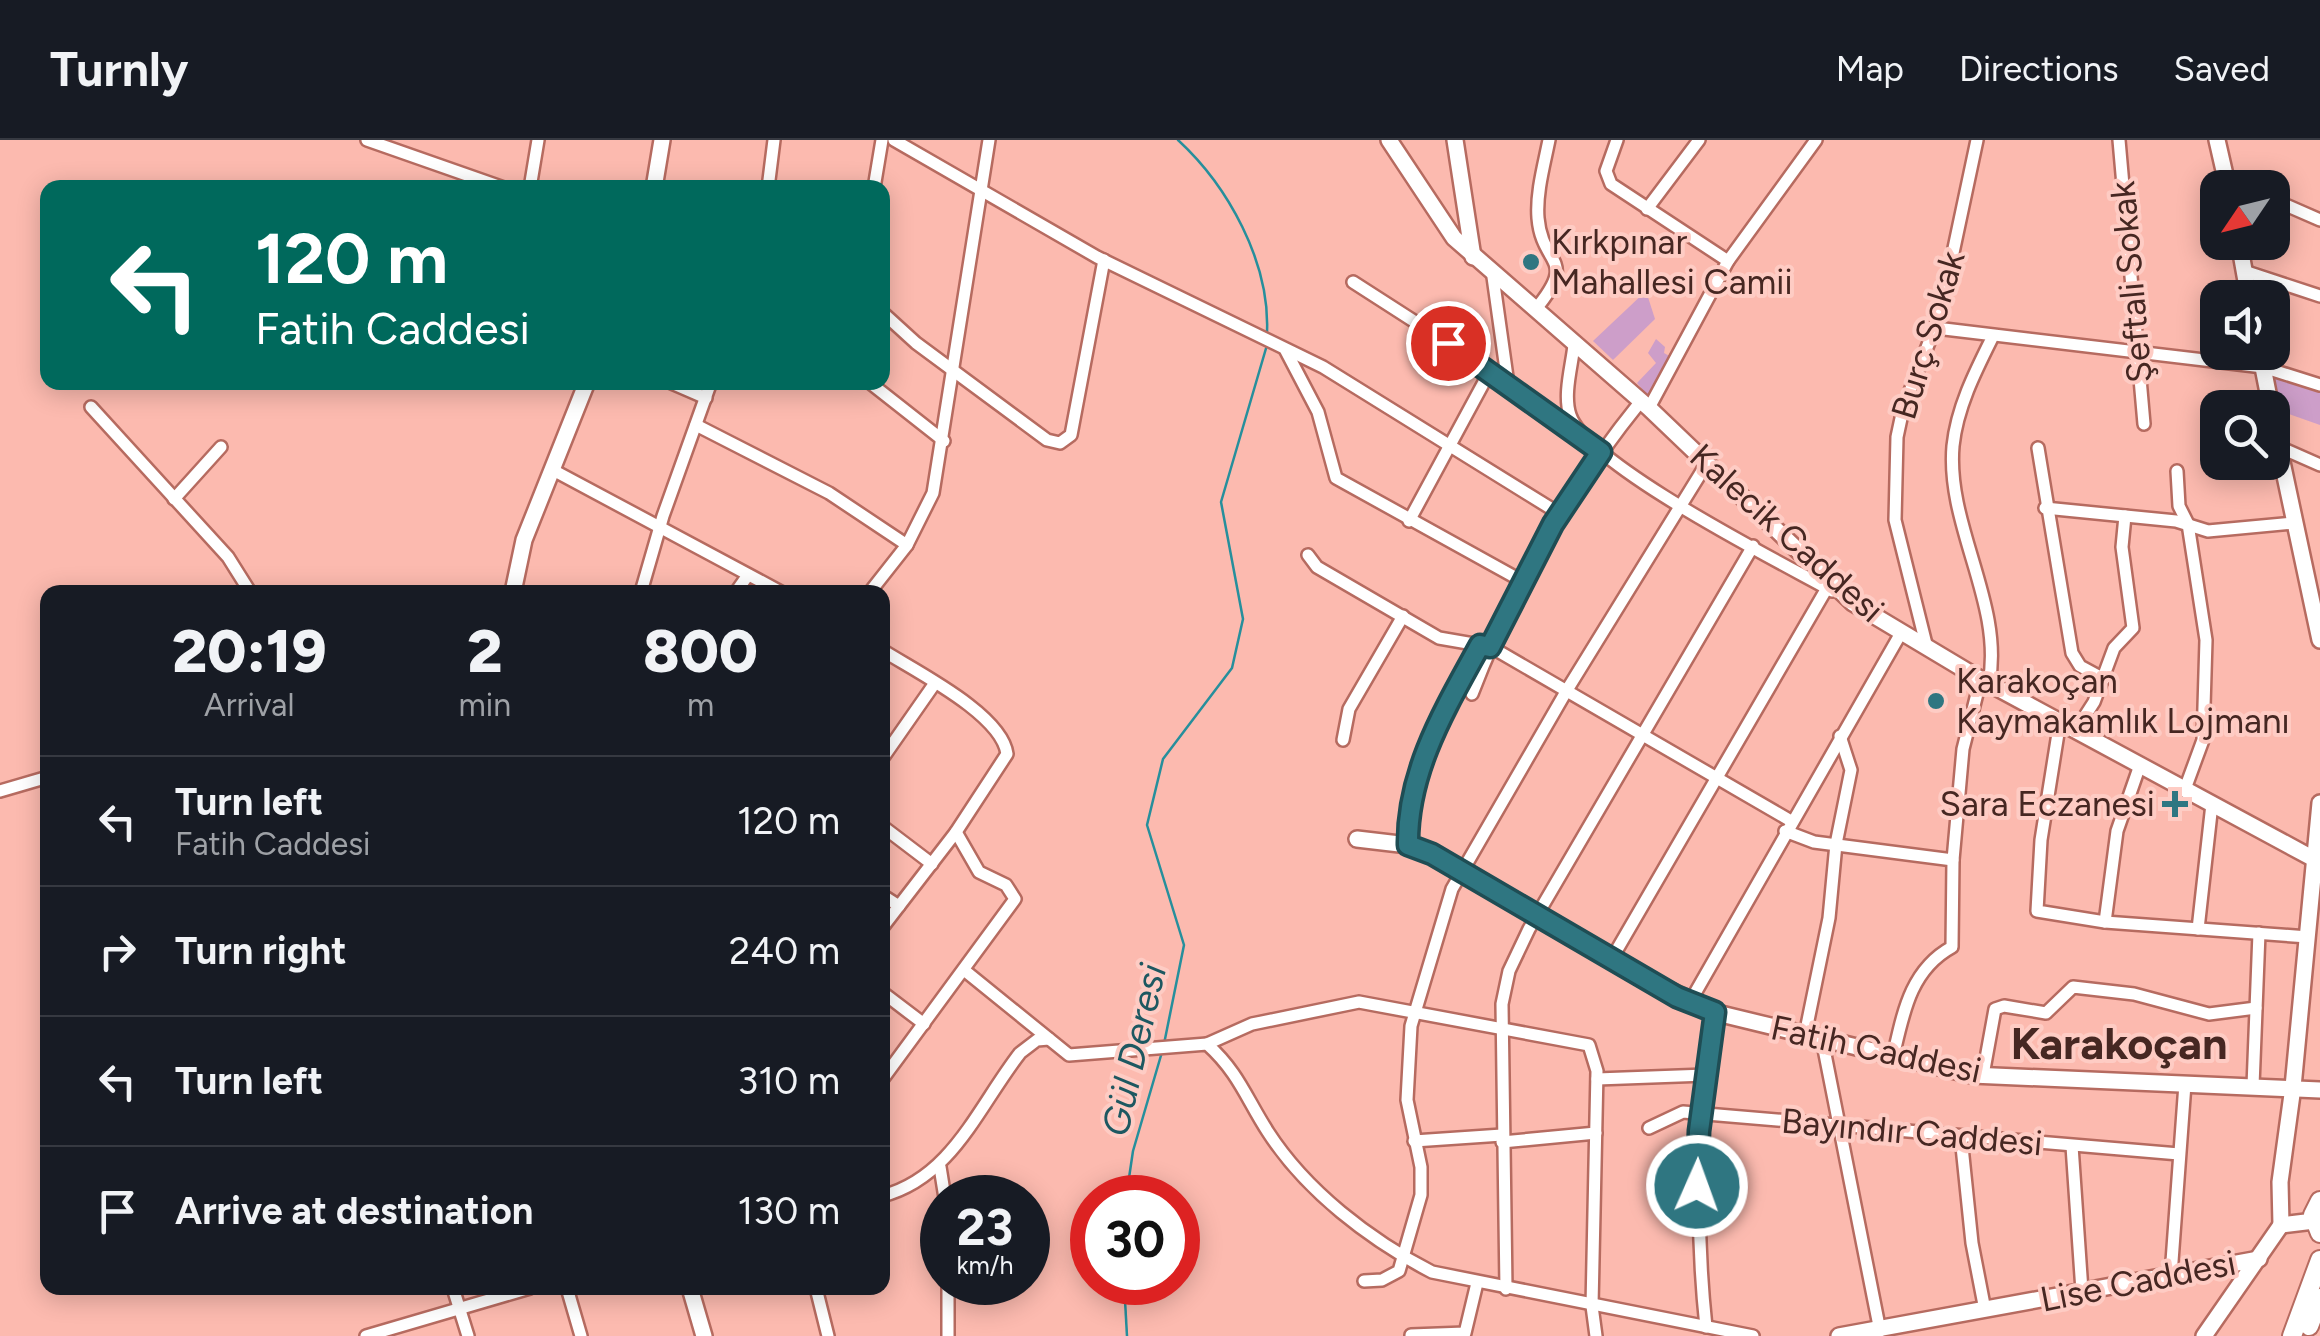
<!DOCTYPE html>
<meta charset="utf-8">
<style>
:root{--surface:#171b24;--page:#242831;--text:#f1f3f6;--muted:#9ea1a6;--line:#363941}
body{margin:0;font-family:Figtree,sans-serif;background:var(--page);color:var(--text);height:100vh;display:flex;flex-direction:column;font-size:38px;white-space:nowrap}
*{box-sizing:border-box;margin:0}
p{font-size:32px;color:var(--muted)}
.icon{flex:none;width:55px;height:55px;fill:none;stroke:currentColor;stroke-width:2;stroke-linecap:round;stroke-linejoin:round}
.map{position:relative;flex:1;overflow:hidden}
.side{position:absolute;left:40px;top:445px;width:850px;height:710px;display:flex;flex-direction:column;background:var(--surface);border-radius:20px;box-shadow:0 5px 25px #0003}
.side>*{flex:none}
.hud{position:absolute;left:40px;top:40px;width:850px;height:210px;border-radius:20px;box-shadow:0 5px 25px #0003;background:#00695c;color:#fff;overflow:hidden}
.needle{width:65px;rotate:235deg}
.controls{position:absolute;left:2200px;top:30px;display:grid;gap:20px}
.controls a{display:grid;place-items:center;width:90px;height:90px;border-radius:20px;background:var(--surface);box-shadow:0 5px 25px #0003;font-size:50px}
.speed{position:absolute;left:920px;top:1035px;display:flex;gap:20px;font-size:50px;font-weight:700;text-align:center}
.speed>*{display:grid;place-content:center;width:130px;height:130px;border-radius:50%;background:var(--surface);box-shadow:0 5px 25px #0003;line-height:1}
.speed small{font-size:25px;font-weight:400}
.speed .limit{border:15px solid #d22;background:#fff;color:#111}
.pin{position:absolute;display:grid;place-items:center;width:85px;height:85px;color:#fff;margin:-42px;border:5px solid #fff;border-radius:50%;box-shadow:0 2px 10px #0007}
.me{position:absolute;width:110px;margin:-55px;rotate:2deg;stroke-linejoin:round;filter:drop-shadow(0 0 8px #0008)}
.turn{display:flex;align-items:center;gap:35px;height:210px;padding:0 50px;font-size:45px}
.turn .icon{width:130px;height:130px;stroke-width:2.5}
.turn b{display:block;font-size:70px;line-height:85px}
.eta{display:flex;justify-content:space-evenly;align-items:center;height:170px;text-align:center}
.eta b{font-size:60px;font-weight:800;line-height:70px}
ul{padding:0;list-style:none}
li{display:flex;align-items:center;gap:30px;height:130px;padding:0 50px;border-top:2px solid var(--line)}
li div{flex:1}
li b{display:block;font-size:38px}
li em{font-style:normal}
header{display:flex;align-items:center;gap:60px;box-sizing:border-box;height:140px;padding:0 50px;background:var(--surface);border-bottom:2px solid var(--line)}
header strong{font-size:48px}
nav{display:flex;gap:55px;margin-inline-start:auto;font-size:35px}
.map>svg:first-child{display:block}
.green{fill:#cd9ec9}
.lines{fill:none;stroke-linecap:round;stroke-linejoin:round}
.stream{stroke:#268f9c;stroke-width:2.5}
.minor-casing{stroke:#b66b60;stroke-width:16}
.tertiary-casing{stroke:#b66b60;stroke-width:20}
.secondary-casing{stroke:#b66b60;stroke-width:22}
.minor{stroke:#fff;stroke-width:11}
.tertiary{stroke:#fff;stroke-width:15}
.secondary{stroke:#fff;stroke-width:18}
.route-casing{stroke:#1f4d54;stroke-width:25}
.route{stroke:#2f7681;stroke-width:18}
.poi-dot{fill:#2f7681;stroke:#feccc4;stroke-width:4}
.labels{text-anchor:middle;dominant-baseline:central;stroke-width:8;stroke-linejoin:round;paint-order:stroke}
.poi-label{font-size:35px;fill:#462722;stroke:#feccc4;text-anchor:start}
.street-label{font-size:35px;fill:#462722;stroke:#feccc4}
.water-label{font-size:38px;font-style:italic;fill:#1d5861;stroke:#feccc4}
.district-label{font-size:45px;font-weight:bold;fill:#462722;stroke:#feccc4}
</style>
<header>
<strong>Turnly</strong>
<nav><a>Map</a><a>Directions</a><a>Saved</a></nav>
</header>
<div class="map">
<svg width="2320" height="1196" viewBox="0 0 2320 1196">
<rect width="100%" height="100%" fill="#fcbaaf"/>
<g class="green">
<path d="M1646,151L1655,179L1613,220L1593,201Z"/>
<path d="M1656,199L1665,207L1664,213L1671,217L1649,257L1637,243L1656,223L1648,213Z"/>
<path d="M2273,237L2320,252V285L2280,271Z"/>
</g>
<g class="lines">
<g class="stream">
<path d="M1178,0C1228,46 1270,122 1267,192"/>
<path d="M1164,904L1184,805L1147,685L1163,619L1232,528L1243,479L1221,362L1267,205"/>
<path d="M1126,1058L1133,1011L1162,912"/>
<path d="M1124,1142L1127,1196"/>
</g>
<defs>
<g id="minor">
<path d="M367,0L504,48"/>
<path d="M894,0L1097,117L1323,227L1560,374"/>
<path d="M1617,0L1606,31L1611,44L1728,121"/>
<path d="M2119,0L2144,284"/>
<path d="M2226,40L2245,48"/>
<path d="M430,48H446"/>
<path d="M530,48L538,0"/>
<path d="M768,48L774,0"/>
<path d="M874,48L882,0"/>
<path d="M2272,59L2320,80"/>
<path d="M1647,69L1699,0"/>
<path d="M2244,131L2320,156"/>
<path d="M1493,137L1508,244"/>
<path d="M1353,142L1479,223L1579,295"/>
<path d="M1535,170C1579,117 1542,127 1538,78C1536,53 1544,25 1549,0"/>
<path d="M882,172L916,203L1047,300L1060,303L1071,295L1104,120"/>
<path d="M1936,188L2263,227L2320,245"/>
<path d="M1574,205C1572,225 1563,255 1570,275C1587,325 1780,422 1832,451"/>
<path d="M1286,211L1318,272L1336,338L1522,441"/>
<path d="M669,242L706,258"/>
<path d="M869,242L944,301"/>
<path d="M91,267L228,417L250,452"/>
<path d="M1649,268L1728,121L1816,0"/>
<path d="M696,285L829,353L907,405"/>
<path d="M2279,307L2320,325"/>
<path d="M2038,308L2072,513L2080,526L2104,539"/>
<path d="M551,329L781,452"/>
<path d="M2177,331L2179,366L2188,384L2206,500L2203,600L2185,649"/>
<path d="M174,359L221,307"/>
<path d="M2045,368L2176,381L2208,391L2294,383"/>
<path d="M1409,381L1490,231"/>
<path d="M1308,415L1317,427L1439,498L1491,507L1791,681"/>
<path d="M641,452L663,376L711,242"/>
<path d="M736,452L748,435"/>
<path d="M870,452L907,405L933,353L989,0"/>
<path d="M1927,508L1895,380L1897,297L1903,269L1940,174L1977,0"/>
<path d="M882,510C915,531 1002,574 1007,614L956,692L882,788"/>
<path d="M1989,543C2004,464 1946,386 1953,306C1957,267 1976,230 1993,196"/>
<path d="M1472,554C1513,447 1569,350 1641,261"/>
<path d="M2060,581L2041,700L2037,771L2105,782L2308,797"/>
<path d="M2076,590L2094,562L2114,508L2133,488L2122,407L2125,376"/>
<path d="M1343,600L1349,569L1403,476"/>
<path d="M882,619L935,543"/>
<path d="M0,651L48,637"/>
<path d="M882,686L932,724"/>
<path d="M1785,691L1814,702L1953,720L1963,609L1981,538"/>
<path d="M1408,705L1414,641L1480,505"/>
<path d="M882,755L899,766"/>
<path d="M2105,782L2117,691L2140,625"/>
<path d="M2198,789L2212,664"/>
<path d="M1611,820L1827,448"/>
<path d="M964,830L1069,915L1207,904C1239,933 1246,958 1268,992C1306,1051 1370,1100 1432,1132L1753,1196"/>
<path d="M882,852L924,884"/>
<path d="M1690,862L1901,493"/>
<path d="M1805,895L1829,778L1836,704L1851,630L1840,596"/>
<path d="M1822,899L1880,1191"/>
<path d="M1207,904L1252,884L1359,862L1589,905L1597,931L1592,1166L1596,1196"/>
<path d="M1893,917C1903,874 1910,830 1952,807L1953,720"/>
<path d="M1983,935L1995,869L2004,866L2046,873L2073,847L2134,854L2209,874L2256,868"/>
<path d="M1597,939L1706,935"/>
<path d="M882,940L1015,759L1006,745L979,732L956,692"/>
<path d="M2253,946L2259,793"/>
<path d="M1649,988L1683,972L2179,1014"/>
<path d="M1961,997L1972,1103L1985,1170"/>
<path d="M1414,1001L1502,995"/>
<path d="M1502,1002L1596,993"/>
<path d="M2072,1006L2082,1151"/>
<path d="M940,1027L945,1058"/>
<path d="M882,1056C952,1038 978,967 1020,913L1037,900L1049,899"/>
<path d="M2171,1135L2185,944"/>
<path d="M1364,1141L1382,1140L1399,1131L1421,1055V1027L1407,960L1411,886L1452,749L1567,550L1707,323"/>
<path d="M948,1142V1196"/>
<path d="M453,1148L468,1196"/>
<path d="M567,1148L581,1196"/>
<path d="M816,1148L828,1196"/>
<path d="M1506,1149L1502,864L1509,831L1529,789L1753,406"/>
<path d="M1706,1187C1694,1074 1699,984 1715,872"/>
<path d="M1411,1195L1465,1193L1477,1143"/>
<path d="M366,1196L530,1148"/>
</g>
<g id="tertiary">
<path d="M1389,0L1454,98L1649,268L1853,463L1975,536L2314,719"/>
<path d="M1455,0L1473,117"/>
<path d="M2217,0L2228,48"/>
<path d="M654,48L662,0"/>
<path d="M2239,102L2249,158"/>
<path d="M2260,212L2271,268"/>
<path d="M2272,275L2320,500"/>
<path d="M513,452L524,400L587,242"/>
<path d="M1357,699L1408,705L1431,714L1632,833L1721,874L1972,935L2320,950"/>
<path d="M2281,1085L2280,1042L2293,947L2320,663"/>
<path d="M2281,1085L2314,1081"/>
<path d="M690,1148L704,1196"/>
<path d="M1839,1196L2259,1119"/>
<path d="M2204,1196L2281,1085"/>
</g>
<g id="secondary">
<path d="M2320,1061L2313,1075L2320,1093"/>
<path d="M2309,1186L2320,1158"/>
<path d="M2292,1196L2320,1120"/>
</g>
</defs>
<use href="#minor" class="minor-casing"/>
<use href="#tertiary" class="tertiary-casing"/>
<use href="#secondary" class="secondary-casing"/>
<use href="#minor" class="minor"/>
<use href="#tertiary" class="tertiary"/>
<use href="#secondary" class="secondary"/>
</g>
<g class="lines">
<defs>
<path id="route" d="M1448,203L1601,312L1553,384L1490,507L1480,505C1445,569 1407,631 1408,705L1432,714L1677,857L1715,872L1699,991L1697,1046"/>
</defs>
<use href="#route" class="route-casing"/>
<use href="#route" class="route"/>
</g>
<g class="poi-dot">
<circle cx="1531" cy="122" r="10"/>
<circle cx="1936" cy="561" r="10"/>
<path d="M2170 649h10v10h10v10h-10v10h-10v-10h-10v-10h10z"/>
</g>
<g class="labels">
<g class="poi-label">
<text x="1551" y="102">Kırkpınar<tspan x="1551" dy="40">Mahallesi Camii</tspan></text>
<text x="1956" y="541">Karakoçan<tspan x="1956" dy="40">Kaymakamlık Lojmanı</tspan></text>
<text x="2155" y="664" text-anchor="end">Sara Eczanesi</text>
</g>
<g class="street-label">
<text transform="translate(2131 142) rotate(-95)">Şeftali Sokak</text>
<text transform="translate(1928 195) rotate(-73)">Burç Sokak</text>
<text transform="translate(1787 393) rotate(42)">Kalecik Caddesi</text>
<text transform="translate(1876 909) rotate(12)">Fatih Caddesi</text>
<text transform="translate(1912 992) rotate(5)">Bayındır Caddesi</text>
<text transform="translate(2138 1141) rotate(-11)">Lise Caddesi</text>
</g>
<g class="water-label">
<text transform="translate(1134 910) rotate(-77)">Gül Deresi</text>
</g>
<g class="district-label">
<text x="2119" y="903">Karakoçan</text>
</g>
</g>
</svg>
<div class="controls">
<a><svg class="needle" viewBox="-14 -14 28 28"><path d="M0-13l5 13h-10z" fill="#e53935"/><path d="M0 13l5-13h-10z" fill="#9ea1a6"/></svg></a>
<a><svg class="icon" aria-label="sound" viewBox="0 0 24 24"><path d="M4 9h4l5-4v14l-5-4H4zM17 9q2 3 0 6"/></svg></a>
<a><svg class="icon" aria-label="search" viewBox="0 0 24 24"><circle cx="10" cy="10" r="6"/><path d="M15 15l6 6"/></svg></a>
</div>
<div class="speed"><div>23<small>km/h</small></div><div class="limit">30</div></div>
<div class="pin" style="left:1448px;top:203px;background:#d93025"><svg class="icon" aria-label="arrive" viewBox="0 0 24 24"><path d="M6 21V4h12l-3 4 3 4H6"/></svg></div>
<svg class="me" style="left:1697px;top:1046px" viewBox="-20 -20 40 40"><circle r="17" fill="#2f7681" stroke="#fff" stroke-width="3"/><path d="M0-11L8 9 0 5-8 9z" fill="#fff"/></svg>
<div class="hud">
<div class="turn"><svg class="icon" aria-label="left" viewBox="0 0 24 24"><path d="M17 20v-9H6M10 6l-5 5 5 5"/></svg><div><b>120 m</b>Fatih Caddesi</div></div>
</div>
<section class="side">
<div class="eta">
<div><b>20:19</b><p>Arrival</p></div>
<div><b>2</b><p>min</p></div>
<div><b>800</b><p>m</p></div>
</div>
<ul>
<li><svg class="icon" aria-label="left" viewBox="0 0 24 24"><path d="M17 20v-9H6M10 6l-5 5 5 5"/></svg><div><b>Turn left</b><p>Fatih Caddesi</p></div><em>120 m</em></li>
<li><svg class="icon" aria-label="right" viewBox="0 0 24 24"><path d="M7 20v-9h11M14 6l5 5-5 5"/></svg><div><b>Turn right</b></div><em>240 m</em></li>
<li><svg class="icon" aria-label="left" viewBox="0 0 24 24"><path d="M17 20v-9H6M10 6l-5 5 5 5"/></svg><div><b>Turn left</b></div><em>310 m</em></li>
<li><svg class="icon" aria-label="arrive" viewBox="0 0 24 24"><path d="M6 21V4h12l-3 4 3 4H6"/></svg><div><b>Arrive at destination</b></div><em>130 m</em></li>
</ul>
</section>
</div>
